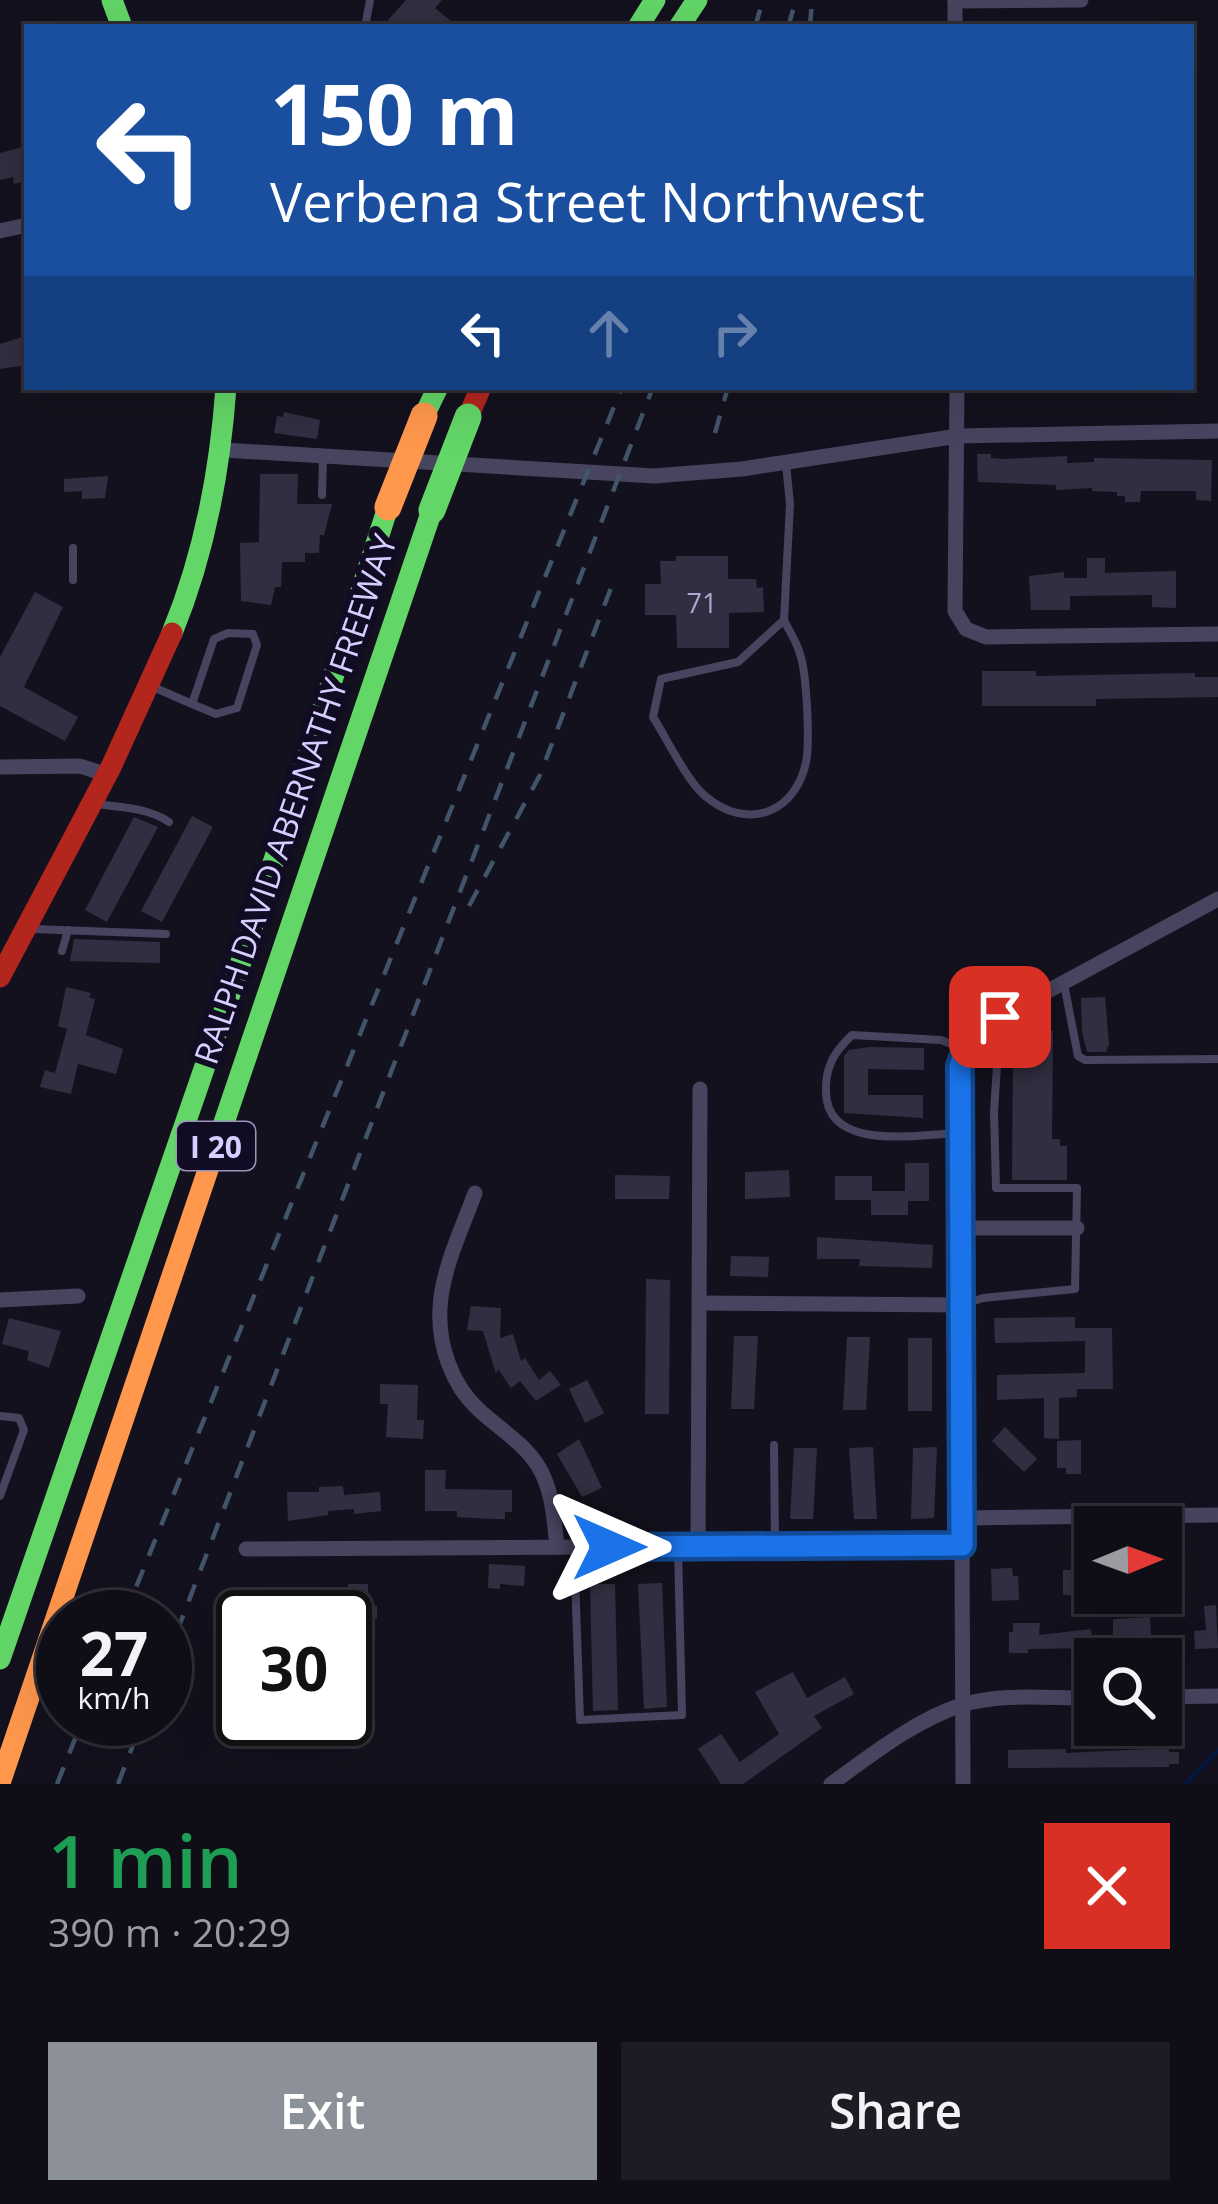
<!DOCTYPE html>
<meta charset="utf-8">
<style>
:root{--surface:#0f0d16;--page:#1d1b23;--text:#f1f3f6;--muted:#9b9ca1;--line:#2f2d35;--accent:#8c9099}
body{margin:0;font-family:"Open Sans",sans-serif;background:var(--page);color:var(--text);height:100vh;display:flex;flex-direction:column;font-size:45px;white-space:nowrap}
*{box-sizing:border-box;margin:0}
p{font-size:39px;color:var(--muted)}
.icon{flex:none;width:66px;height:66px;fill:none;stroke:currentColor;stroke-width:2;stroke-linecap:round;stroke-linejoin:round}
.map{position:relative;height:1784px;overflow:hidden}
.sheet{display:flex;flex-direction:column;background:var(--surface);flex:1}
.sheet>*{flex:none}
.hud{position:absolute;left:24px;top:24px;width:1170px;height:366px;border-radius:0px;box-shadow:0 12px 48px #0002,0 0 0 3px var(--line);background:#1a4fa0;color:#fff;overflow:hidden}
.needle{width:78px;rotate:89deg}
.buttons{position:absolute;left:1074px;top:1506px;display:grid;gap:24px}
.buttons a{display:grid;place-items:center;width:108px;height:108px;border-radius:0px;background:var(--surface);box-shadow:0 12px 48px #0002,0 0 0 3px var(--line);font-size:60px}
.speed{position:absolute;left:36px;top:1590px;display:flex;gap:24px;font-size:60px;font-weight:700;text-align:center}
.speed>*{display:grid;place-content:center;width:156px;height:156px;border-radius:50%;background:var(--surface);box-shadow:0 12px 48px #0002,0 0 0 3px var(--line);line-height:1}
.speed small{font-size:30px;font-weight:400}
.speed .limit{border:6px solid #111;border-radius:18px;background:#fff;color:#111}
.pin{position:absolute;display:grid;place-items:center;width:102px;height:102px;color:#fff;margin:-51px;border-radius:24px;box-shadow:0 6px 18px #0006}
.me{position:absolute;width:132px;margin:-66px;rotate:90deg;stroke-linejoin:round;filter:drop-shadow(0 0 9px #0008)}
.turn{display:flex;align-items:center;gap:42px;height:252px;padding:0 48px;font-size:54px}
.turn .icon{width:156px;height:156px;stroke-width:2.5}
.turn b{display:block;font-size:84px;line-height:102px}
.lanes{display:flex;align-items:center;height:114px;padding:0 48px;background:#0003;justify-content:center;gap:60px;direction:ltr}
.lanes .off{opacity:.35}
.round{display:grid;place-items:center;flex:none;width:126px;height:126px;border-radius:0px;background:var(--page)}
.summary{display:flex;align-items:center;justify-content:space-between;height:204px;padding:0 48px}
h1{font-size:72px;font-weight:600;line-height:90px;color:#1e9e55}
.cta{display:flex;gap:24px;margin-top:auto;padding:24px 48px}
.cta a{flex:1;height:138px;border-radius:0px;background:var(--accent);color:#fff;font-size:48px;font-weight:600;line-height:138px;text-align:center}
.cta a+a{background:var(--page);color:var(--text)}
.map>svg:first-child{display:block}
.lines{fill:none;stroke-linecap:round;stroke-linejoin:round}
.stream{stroke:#051841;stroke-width:4.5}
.building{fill:#322e41}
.lane{stroke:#474460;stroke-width:8}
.street{stroke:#474460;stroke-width:15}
.fast{stroke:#63d668;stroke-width:21}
.slow{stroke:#ff974d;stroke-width:21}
.jam{stroke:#b3261e;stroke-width:21}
.rail{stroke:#415469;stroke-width:4.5;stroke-dasharray:18 15;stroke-linecap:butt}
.fast-bridge{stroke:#63d668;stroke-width:27}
.slow-bridge{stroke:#ff974d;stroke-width:27}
.route-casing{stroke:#114b97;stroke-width:30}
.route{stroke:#1a73e8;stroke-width:21}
.labels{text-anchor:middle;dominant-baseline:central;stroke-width:12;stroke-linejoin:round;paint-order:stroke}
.number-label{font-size:27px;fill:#ada6d0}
.shield{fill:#110b24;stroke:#9b94bd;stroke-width:3}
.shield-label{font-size:30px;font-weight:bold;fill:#d6ceff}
.street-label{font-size:33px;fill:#d6ceff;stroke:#110b24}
</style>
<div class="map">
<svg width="1218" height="1784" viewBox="0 0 1218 1784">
<rect width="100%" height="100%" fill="#14111e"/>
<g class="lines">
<path class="stream" d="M1186,1784L1218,1750"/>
</g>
<g class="building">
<path d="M406,0H442L435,8L458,27H382Z"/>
<path d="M27,146V181L14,184L13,177L0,180V153Z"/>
<path d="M26,336L27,365L0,369V344Z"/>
<path d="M284,412L320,420L317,439L274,433L277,416L283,417Z"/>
<path d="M977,454H991V458L1003,459L1067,456V463L1094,462V458L1212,460L1211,501L1196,500V491H1141L1140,502H1125V496H1117V492L1092,491V488L1056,490V485L978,482Z"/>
<path d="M260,474H298L297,504H332L324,535H320L319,553H305V562H282L281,587H275L271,605L241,601L240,543L259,542Z"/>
<path d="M108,476L105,498L82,499V491L64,492V479Z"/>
<path d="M676,556H728V579H756L757,588L763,587L764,612L729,613V648H677L676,615H645V584H661L660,561H676Z"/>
<path d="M1087,558H1105V573L1176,571V608L1152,607V595L1070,596V610H1031L1029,576L1064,572V578H1087Z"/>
<path d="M35,592L63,607L24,687L78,717L65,741L0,706V657Z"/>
<path d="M982,671H1036V676L1195,673V677H1218V697L1096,699V706H982Z"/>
<path d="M192,816L213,827L162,922L141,911Z"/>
<path d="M134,817L158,827L107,922L85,910Z"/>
<path d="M74,939L160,942V963L70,961Z"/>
<path d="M66,987L91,993L89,998L95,999L86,1035L123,1049L116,1074L78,1064L71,1094L40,1087L45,1070L55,1073L67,1029L58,1026Z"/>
<path d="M1105,997L1109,1044L1106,1052H1087L1082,1032L1081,998Z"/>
<path d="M1023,1031H1053L1052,1139H1060V1146H1067V1180H1012L1013,1044H1022Z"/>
<path d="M870,1047L924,1048V1070L868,1069V1095H923V1118L844,1113V1056L849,1050Z"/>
<path d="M905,1163H929V1201H908V1215H871V1200H835V1176H872V1191H905Z"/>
<path d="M789,1170L790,1197L745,1199V1172Z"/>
<path d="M615,1175L670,1176L669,1199H615Z"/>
<path d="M817,1237L933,1245L932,1268L859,1266L860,1259H817Z"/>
<path d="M731,1256L769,1257L768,1277L730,1276Z"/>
<path d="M646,1279L670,1280L669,1414H645Z"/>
<path d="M471,1306L501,1308L500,1338L513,1334L521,1361L525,1358L539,1380L550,1371L561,1385L536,1401L520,1381L511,1388L498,1369L496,1374L483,1331L467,1330Z"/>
<path d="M1075,1317V1328H1112L1113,1389H1077V1397L1059,1398V1439L1044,1438V1398L997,1400V1375L1085,1373V1341L995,1343L994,1318Z"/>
<path d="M9,1318L61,1331L49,1368L27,1360L29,1351L2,1344Z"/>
<path d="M734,1336H758L754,1409H731Z"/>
<path d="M847,1337H870L866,1410H843Z"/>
<rect x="908" y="1338" width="24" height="73"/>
<path d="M587,1380L604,1413L585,1423L569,1389Z"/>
<path d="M380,1384L418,1385L417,1420H424L423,1439L386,1437L388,1404H380Z"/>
<path d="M1005,1427L1037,1459L1024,1472L992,1441Z"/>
<path d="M579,1439L602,1488L582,1497L557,1454Z"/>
<path d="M1081,1440V1474H1066V1468H1057V1441Z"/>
<path d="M873,1447L877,1519H854L849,1448Z"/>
<path d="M937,1447L934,1518L911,1519L913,1448Z"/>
<path d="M794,1448H817L813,1519H790Z"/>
<path d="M425,1470H446L445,1489L512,1490V1512H505V1519H494L457,1517V1511H425Z"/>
<path d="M343,1486L344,1495L380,1492L381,1511L354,1514V1509L328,1511V1515L288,1521L287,1492H319V1487Z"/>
<path d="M489,1564L525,1566L524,1586L500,1584V1589L488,1588Z"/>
<path d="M1076,1566H1092L1095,1595H1063V1570H1076Z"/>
<path d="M1008,1568H1012L1013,1576H1018L1019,1600L992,1601L991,1569Z"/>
<path d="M662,1583L667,1707L644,1709L638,1584Z"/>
<path d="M348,1584H368V1607L377,1606V1619H349Z"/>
<path d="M590,1584H615L618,1710L593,1711Z"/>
<path d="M1216,1605L1218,1648L1195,1649L1194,1631L1206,1630L1204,1606Z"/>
<path d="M1150,1617L1151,1637H1113V1619Z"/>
<path d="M1013,1623H1040L1039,1635L1091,1629L1093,1648L1028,1649V1653H1009V1632H1013Z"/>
<path d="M793,1672L807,1698L845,1677L854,1694L814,1716L822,1728L743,1784H721L698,1749L721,1734L740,1762L779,1734L755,1692Z"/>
<path d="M1169,1748V1752H1179V1764H1169V1767L1008,1768V1750L1066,1749V1753Z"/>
</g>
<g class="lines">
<g class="lane">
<path d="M365,27L370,0"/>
<path d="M322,495L323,456"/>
<path d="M73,548V580"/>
<path d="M784,620C789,631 797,642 800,654C807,674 809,735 807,756C799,813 747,833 704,795C686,779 667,739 653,717L661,679L738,662L784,620L790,504L786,464"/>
<path d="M151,686L192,704L214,639L228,633L253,634L257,645L237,708L216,714L192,704"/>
<path d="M96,804C121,807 148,808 169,822"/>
<path d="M33,929L166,934"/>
<path d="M62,951L68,930"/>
<path d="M1064,984L1078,1056L1085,1060L1218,1059"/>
<path d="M960,1133C919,1134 827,1153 826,1092C825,1067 834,1052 852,1035L941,1040L964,1049"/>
<path d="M962,1305L983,1298L1075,1289L1077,1188H996L994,1112L1000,1019"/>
<path d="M0,1416L19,1418L24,1430L0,1496"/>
<path d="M774,1445L775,1544"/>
<path d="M574,1548L580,1720L682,1715L678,1548"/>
</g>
<g class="street">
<path d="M955,0V27"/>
<path d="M955,1L1081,0"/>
<path d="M0,231L27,225"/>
<path d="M957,387L955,611L966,629L986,637L1218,634"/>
<path d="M224,450L654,476L742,469L958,436L1218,431"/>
<path d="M0,767L80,766L107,775"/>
<path d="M475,1193C462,1229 442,1269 440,1308C438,1344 451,1384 478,1409C498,1428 523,1442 538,1466C553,1490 554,1520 557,1547"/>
<path d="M960,1228H1077"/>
<path d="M0,1300L78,1296"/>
<path d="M699,1303L961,1305"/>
<path d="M962,1518L1218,1515"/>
<path d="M698,1546L700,1089"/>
<path d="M246,1549L962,1545"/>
<path d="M1161,1697L1218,1696"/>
<path d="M831,1784C870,1756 915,1720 962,1705C1002,1692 1053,1699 1095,1698"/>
<path d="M963,1784L960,1066L967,1043L983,1026L1218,899"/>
</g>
<g class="fast">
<path d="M112,0L122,27"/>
<path d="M638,27L655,0"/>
<path d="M679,27L697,0"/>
<path d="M424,416L438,387"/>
<path d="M172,633C205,553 220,472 226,387"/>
<path d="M211,1161L432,510"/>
<path d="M0,1659L242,959L388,507"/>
</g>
<path class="slow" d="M0,1783L211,1161"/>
<g class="jam">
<path d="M468,417L481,387"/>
<path d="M0,977L111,767L172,633"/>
</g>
<g class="rail">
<path d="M755,27L763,0"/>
<path d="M788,27L796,0"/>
<path d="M810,27L812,0"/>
<path d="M715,433L728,387"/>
<path d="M469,906L540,775L614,580"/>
<path d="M124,1617L622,387"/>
<path d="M165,1663L653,387"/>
<path d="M57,1784L83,1719"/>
<path d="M118,1784L143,1719"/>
</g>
<path class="fast-bridge" d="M432,510L468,417"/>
<path class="slow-bridge" d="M388,507L424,416"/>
</g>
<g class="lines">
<defs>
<path id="route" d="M609,1547L962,1545L960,1066C968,1042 977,1029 1000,1017"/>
</defs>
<use href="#route" class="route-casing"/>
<use href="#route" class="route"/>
</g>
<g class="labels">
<g class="number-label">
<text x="702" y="602">71</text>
</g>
<rect class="shield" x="177" y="1122" width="78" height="48" rx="9"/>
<g class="shield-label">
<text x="216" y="1146">I 20</text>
</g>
<g class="street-label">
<text transform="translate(295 799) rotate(-71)">RALPH DAVID ABERNATHY FREEWAY</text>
</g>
</g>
</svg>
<div class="buttons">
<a><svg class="needle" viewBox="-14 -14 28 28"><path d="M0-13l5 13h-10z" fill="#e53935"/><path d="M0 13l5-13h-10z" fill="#9b9ca1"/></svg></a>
<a><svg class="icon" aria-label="search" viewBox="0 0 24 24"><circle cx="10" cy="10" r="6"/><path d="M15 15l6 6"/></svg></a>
</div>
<div class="speed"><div>27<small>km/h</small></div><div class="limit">30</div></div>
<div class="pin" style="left:1000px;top:1017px;background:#d93025"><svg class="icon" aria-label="arrive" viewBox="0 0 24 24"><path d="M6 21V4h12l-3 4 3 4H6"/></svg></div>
<svg class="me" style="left:609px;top:1547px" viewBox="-20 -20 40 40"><path d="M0-17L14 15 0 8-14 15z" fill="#1a73e8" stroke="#fff" stroke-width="4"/></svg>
<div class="hud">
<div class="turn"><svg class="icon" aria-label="left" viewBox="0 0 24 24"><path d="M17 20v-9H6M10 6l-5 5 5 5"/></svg><div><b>150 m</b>Verbena Street Northwest</div></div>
<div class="lanes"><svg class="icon" aria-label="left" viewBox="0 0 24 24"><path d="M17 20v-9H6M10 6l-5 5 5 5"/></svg><svg class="icon off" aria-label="ahead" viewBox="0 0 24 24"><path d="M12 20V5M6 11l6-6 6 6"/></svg><svg class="icon off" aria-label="right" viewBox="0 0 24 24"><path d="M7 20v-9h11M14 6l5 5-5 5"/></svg></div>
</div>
</div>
<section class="sheet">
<div class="summary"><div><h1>1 min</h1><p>390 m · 20:29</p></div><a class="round" style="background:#d93025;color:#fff"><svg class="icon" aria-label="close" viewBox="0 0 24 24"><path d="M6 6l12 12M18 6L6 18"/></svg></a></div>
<div class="cta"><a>Exit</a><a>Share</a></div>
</section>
